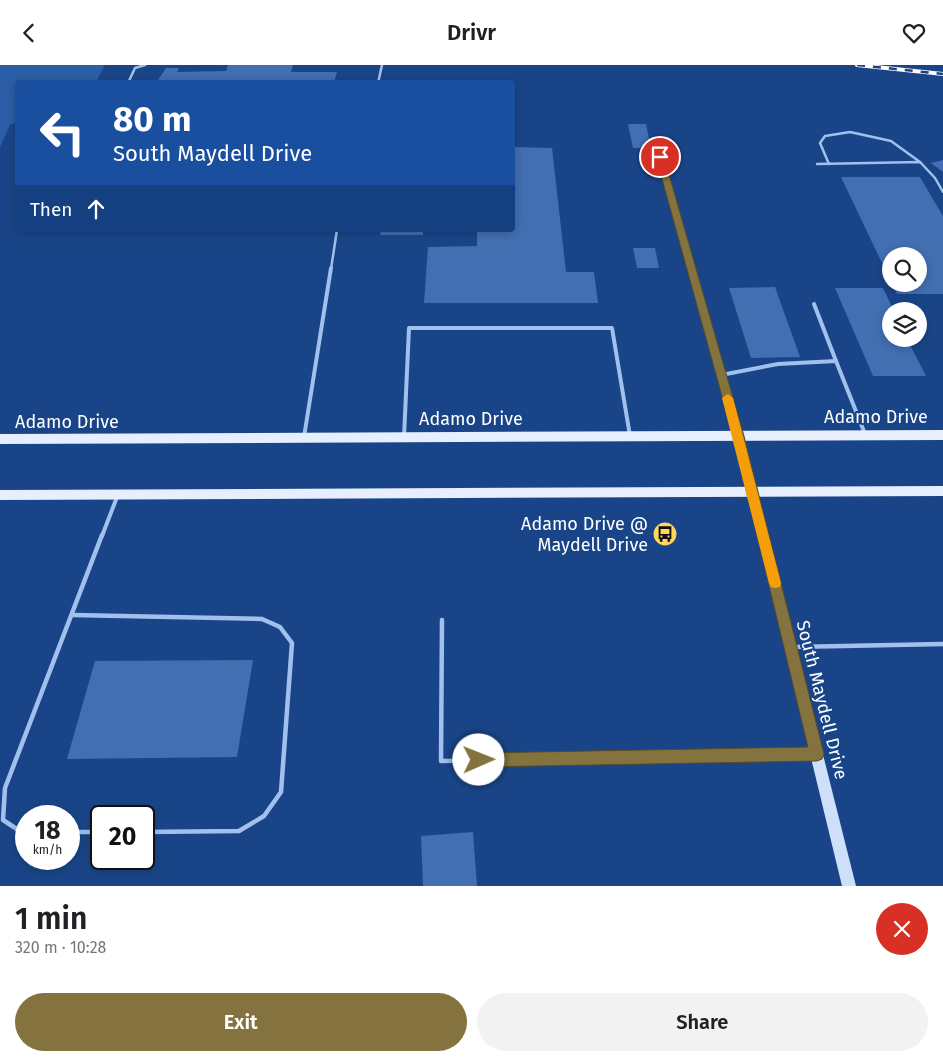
<!DOCTYPE html>
<meta charset="utf-8">
<style>
:root{--surface:#fff;--page:#f2f2f2;--text:#202124;--muted:#757577;--accent:#84733e}
body{margin:0;font-family:"Fira Sans",sans-serif;background:var(--page);color:var(--text);height:100vh;display:flex;flex-direction:column;font-size:19px;white-space:nowrap}
*{box-sizing:border-box;margin:0}
p{font-size:16px;color:var(--muted)}
.icon{flex:none;width:28px;height:28px;fill:none;stroke:currentColor;stroke-width:2;stroke-linecap:round;stroke-linejoin:round}
.map{position:relative;height:821px;overflow:hidden}
.details{display:flex;flex-direction:column;background:var(--surface);flex:1}
.details>*{flex:none}
.guide{position:absolute;left:15px;top:15px;width:500px;height:152px;border-radius:5px;box-shadow:0 2px 8px #0003;background:#1a4fa0;color:#fff;overflow:hidden}
.controls{position:absolute;left:882px;top:182px;display:grid;gap:10px}
.controls a{display:grid;place-items:center;width:45px;height:45px;border-radius:50%;background:var(--surface);box-shadow:0 2px 8px #0003;font-size:25px}
.speed{position:absolute;left:15px;top:740px;display:flex;gap:10px;font-size:25px;font-weight:700;text-align:center}
.speed>*{display:grid;place-content:center;width:65px;height:65px;border-radius:50%;background:var(--surface);box-shadow:0 2px 8px #0003;line-height:1}
.speed small{font-size:12px;font-weight:400}
.speed .limit{border:2px solid #111;border-radius:8px;background:#fff;color:#111}
.pin{position:absolute;display:grid;place-items:center;width:42px;height:42px;color:#fff;margin:-21px;border:2px solid #fff;border-radius:50%;box-shadow:0 1px 5px #0007}
.me{position:absolute;width:55px;margin:-28px;rotate:89deg;stroke-linejoin:round;filter:drop-shadow(0 0 4px #0008)}
.turn{display:flex;align-items:center;gap:18px;height:105px;padding:0 15px;font-size:22px}
.turn .icon{width:65px;height:65px;stroke-width:2.5}
.turn b{display:block;font-size:35px;line-height:42px}
.then{display:flex;align-items:center;height:48px;padding:0 15px;background:#0003;gap:10px;font-size:19px}
.round{display:grid;place-items:center;flex:none;width:52px;height:52px;border-radius:26px;background:var(--page)}
.summary{display:flex;align-items:center;justify-content:space-between;height:85px;padding:0 15px}
h1{font-size:30px;font-weight:600;line-height:38px}
.cta{display:flex;gap:10px;margin-top:auto;padding:10px 15px}
.cta a{flex:1;height:58px;border-radius:30px;background:var(--accent);color:#fff;font-size:20px;font-weight:600;line-height:58px;text-align:center}
.cta a+a{background:var(--page);color:var(--text)}
header{display:flex;justify-content:space-between;align-items:center;height:65px;padding:0 15px;background:var(--surface);font-size:22px;font-weight:600}
.map>svg:first-child{display:block}
.green{fill:#2b5ea6}
.building{fill:#416fb1}
.lines{fill:none;stroke-linecap:round;stroke-linejoin:round}
.lane-far2{stroke:#a1c0ed;stroke-width:2.5}
.lane-far1{stroke:#a1c0ed;stroke-width:4}
.lane{stroke:#a1c0ed;stroke-width:4.5}
.secondary{fill:#cddff9;fill-rule:evenodd}
.primary{fill:#e7efff;fill-rule:evenodd}
.rail-casing{stroke:#fff;stroke-width:4}
.rail{stroke:#194588;stroke-width:2.5;stroke-dasharray:8;stroke-linecap:butt}
.route{fill:#84733e;stroke:#564b28}
.slow{fill:#f59e0b}
.labels{text-anchor:middle;dominant-baseline:central;stroke-width:4;stroke-linejoin:round;paint-order:stroke}
.street-label{font-size:18px;fill:#fff;stroke:#194588}
.poi-label{font-size:18px;fill:#fff;stroke:#194588;text-anchor:end}
</style>
<header><svg class="icon" aria-label="back" viewBox="0 0 24 24"><path d="M15 5l-7 7 7 7"/></svg>Drivr<svg class="icon" aria-label="heart" viewBox="0 0 24 24"><path d="M12 20l-8-8c-3-5 5-10 8-4 3-6 11-1 8 4z"/></svg></header>
<div class="map">
<svg width="943" height="821" viewBox="0 0 943 821">
<rect width="100%" height="100%" fill="#194588"/>
<path class="green" d="M0,0H105L96,17L18,18L17,57L10,60L0,82Z"/>
<g class="building">
<path d="M228,0H293L291,7H337L334,18H156L166,3H179L177,7L226,6Z"/>
<path d="M628,59H646L651,83H633Z"/>
<path d="M512,82L552,83L566,207H594L598,238H424L428,182L477,181V165H512Z"/>
<path d="M943,95V107L931,98Z"/>
<path d="M841,112H920L943,151V229H897L892,219H919V191H891V217Z"/>
<path d="M381,165H423V170H380Z"/>
<path d="M633,183H655L659,203H637Z"/>
<path d="M775,222L800,292L751,293L729,223Z"/>
<path d="M835,223H883L894,246H891V274H907L926,311H873Z"/>
<path d="M253,595L237,692L67,694L95,596Z"/>
<path d="M473,767L477,821H423L421,771Z"/>
</g>
<g class="lines">
<g class="lane-far2">
<path d="M128,18L135,3L145,0"/>
<path d="M378,18L382,0"/>
<path d="M660,92L692,204"/>
<path d="M817,99L920,97L935,113L943,127"/>
<path d="M829,99L820,78L825,71L850,67L891,76L920,97"/>
<path d="M331,204L337,165"/>
</g>
<g class="lane-far1">
<path d="M691,203L738,369"/>
<path d="M814,239L836,296"/>
<path d="M721,310L778,299L836,296L865,369"/>
<path d="M304,372L331,203"/>
<path d="M404,372L409,263H612L630,371"/>
<path d="M102,471L117,432"/>
</g>
<g class="lane">
<path d="M73,550L262,554L280,562L292,578L281,727L264,751L239,766L144,767"/>
<path d="M442,555L441,696L813,689"/>
<path d="M793,582L943,579"/>
<path d="M26,767L23,768L3,755L5,723L102,470"/>
<path d="M69,767H101"/>
</g>
<path class="secondary" d="M738,367L743,371L856,821H842L733,371Z"/>
<g class="primary">
<path d="M943,365V375L0,379V369Z"/>
<path d="M943,421V431L0,435V425Z"/>
</g>
<defs>
<path id="rail" d="M857,0L943,9"/>
</defs>
<use href="#rail" class="rail-casing"/>
<use href="#rail" class="rail"/>
</g>
<path class="route" d="M660,89L664,92L744,371L824,689L822,694L817,696L479,702L474,700L472,695L474,690L479,688L808,682L733,371L656,92Z"/>
<path class="slow" d="M728,329L733,333L781,518L780,522L775,523L771,522L769,518L722,333Z"/>
<defs>
<symbol id="bus-disc" viewBox="-11 -11 22 22"><circle r="9.5" fill="#ffd75d" stroke="#194588"/><path d="M-5-6H5V4H4V6H2V4H-2V6H-4V4H-5ZM-3.5-4V0h7V-4ZM-3.5 1.2v1.5H-2V1.2ZM2 1.2v1.5H3.5V1.2Z" fill="#111"/></symbol>
</defs>
<g fill-rule="evenodd">
<use href="#bus-disc" x="651" y="455" width="28" height="28"/>
</g>
<g class="labels">
<g class="street-label">
<text x="876" y="352">Adamo Drive</text>
<text x="471" y="354">Adamo Drive</text>
<text x="67" y="357">Adamo Drive</text>
<text transform="translate(822 635) rotate(76)">South Maydell Drive</text>
</g>
<g class="poi-label">
<text x="648" y="459">Adamo Drive @<tspan x="648" dy="21">Maydell Drive</tspan></text>
</g>
</g>
</svg>
<div class="controls">
<a><svg class="icon" aria-label="search" viewBox="0 0 24 24"><circle cx="10" cy="10" r="6"/><path d="M15 15l6 6"/></svg></a>
<a><svg class="icon" aria-label="layers" viewBox="0 0 24 24"><path d="M12 4l9 5-9 5-9-5zM3 14l9 5 9-5"/></svg></a>
</div>
<div class="speed"><div>18<small>km/h</small></div><div class="limit">20</div></div>
<div class="pin" style="left:660px;top:92px;background:#d93025"><svg class="icon" aria-label="arrive" viewBox="0 0 24 24"><path d="M6 21V4h12l-3 4 3 4H6"/></svg></div>
<svg class="me" style="left:479px;top:695px" viewBox="-20 -20 40 40"><circle r="19" fill="#fff"/><path d="M0-13L10 11 0 6-10 11z" fill="#84733e"/></svg>
<div class="guide">
<div class="turn"><svg class="icon" aria-label="left" viewBox="0 0 24 24"><path d="M17 20v-9H6M10 6l-5 5 5 5"/></svg><div><b>80 m</b>South Maydell Drive</div></div>
<div class="then">Then<svg class="icon" aria-label="ahead" viewBox="0 0 24 24"><path d="M12 20V5M6 11l6-6 6 6"/></svg></div>
</div>
</div>
<section class="details">
<div class="summary"><div><h1>1 min</h1><p>320 m · 10:28</p></div><a class="round" style="background:#d93025;color:#fff"><svg class="icon" aria-label="close" viewBox="0 0 24 24"><path d="M6 6l12 12M18 6L6 18"/></svg></a></div>
<div class="cta"><a>Exit</a><a>Share</a></div>
</section>
